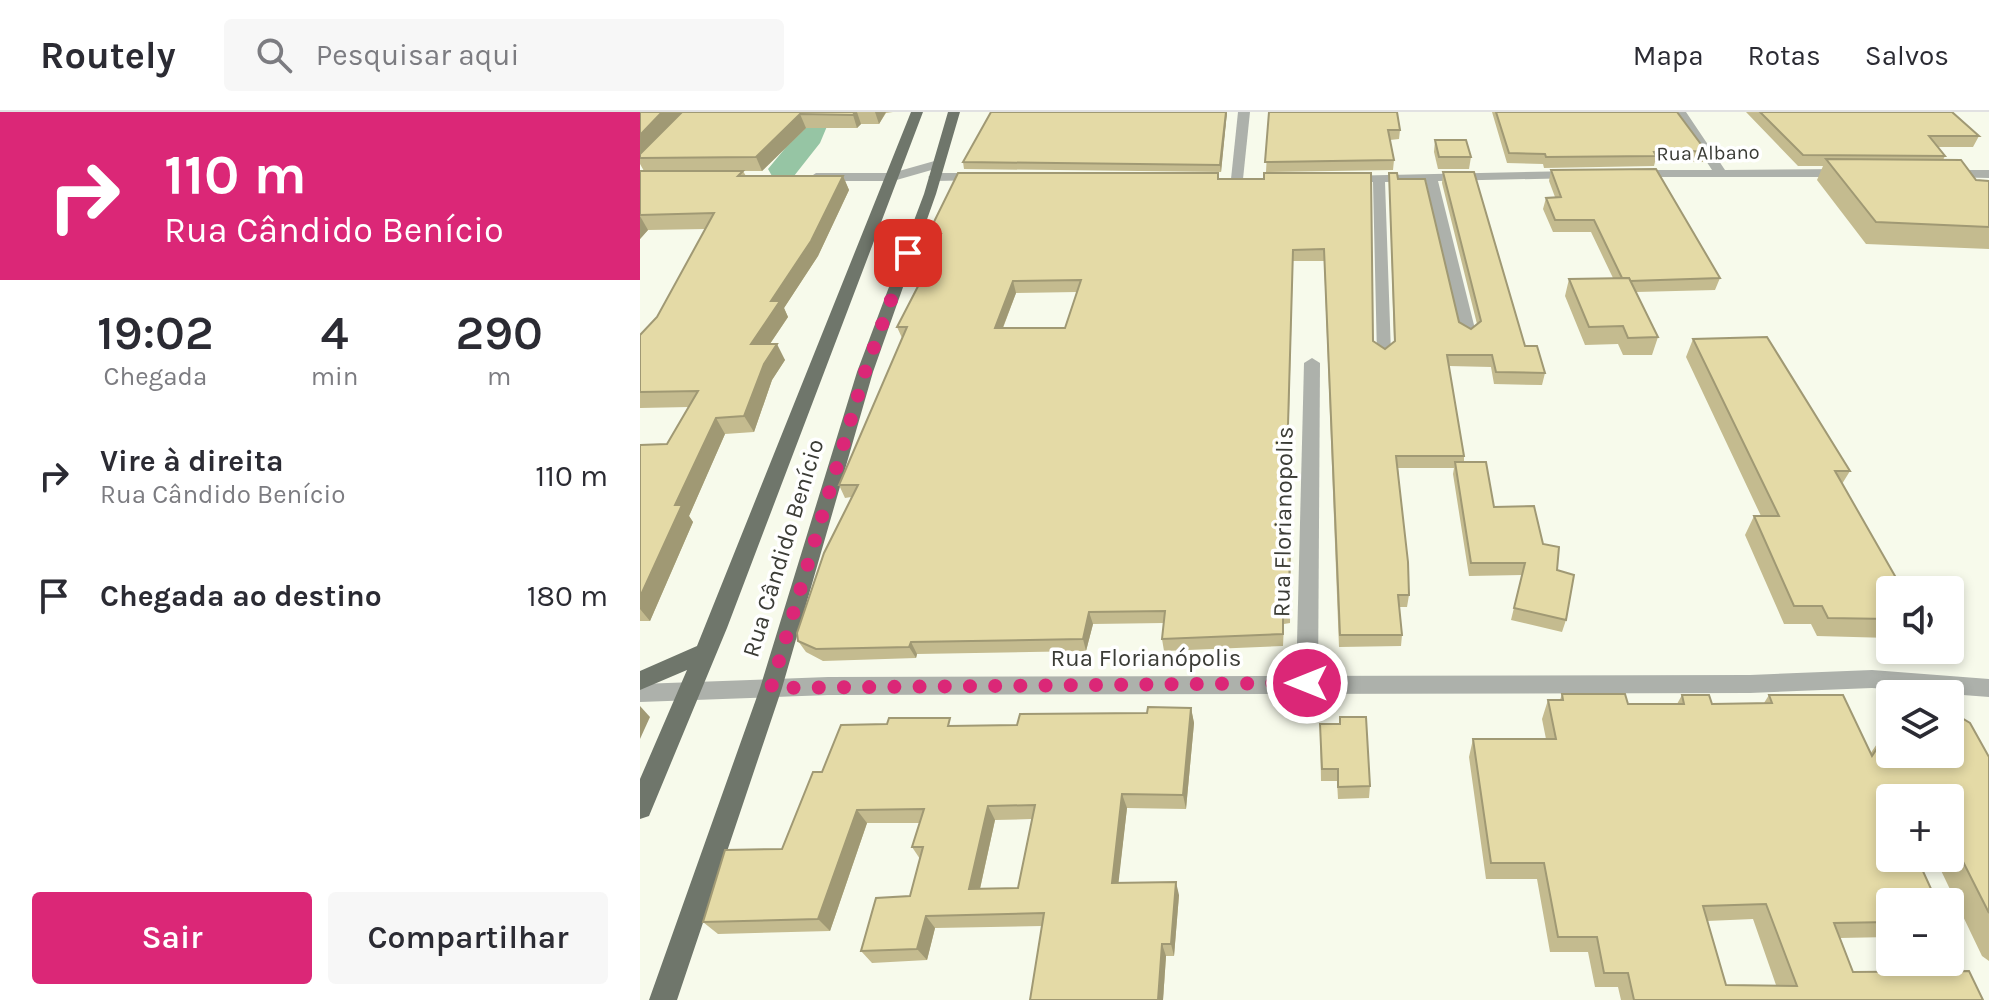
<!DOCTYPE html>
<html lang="pt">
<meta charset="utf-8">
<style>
:root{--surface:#fff;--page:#f7f7f7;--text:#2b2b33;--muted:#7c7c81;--line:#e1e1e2;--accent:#db2777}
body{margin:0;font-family:Karla,sans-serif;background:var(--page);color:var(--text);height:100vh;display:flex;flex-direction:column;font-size:30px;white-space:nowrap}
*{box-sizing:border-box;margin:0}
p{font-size:26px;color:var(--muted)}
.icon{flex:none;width:44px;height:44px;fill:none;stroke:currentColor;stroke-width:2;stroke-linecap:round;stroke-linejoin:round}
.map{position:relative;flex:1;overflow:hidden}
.sheet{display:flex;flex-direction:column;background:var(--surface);width:640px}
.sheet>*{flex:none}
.banner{background:#db2777;color:#fff;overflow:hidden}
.tools{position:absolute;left:1236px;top:464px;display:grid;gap:16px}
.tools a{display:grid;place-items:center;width:88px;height:88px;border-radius:8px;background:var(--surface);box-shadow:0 4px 12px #0003;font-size:40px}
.pin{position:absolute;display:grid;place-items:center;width:68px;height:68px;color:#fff;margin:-34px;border-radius:16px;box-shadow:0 4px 12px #0006}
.me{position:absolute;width:88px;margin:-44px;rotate:270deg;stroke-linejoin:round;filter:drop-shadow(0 0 6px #0008)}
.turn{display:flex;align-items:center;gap:28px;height:168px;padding:0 32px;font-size:36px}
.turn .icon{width:104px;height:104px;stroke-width:2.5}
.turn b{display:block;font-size:56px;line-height:68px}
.eta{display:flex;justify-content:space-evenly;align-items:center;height:136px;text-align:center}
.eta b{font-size:48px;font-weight:600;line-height:56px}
.button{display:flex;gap:16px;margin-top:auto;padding:16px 32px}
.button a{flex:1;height:92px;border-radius:8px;background:var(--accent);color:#fff;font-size:32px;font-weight:600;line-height:92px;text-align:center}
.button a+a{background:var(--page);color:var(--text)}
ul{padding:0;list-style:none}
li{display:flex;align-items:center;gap:24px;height:120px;padding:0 32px}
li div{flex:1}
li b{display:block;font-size:30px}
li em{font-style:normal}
header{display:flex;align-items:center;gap:48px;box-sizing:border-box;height:112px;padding:0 40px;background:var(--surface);border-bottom:2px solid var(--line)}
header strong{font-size:38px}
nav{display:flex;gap:44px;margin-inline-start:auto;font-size:28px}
.search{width:560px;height:72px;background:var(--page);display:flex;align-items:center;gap:20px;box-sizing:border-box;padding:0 28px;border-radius:8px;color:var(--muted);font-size:30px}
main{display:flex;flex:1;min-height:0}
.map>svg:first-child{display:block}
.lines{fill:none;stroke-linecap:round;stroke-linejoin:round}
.river{fill:#96c5a4;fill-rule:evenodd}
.minor{fill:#adb1ab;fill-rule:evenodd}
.tertiary{fill:#adb1ab;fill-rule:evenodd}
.primary{fill:#6f766b;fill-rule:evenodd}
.wall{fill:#c4bb8f;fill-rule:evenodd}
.shaded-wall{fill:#a09974}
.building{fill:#e4daa6;stroke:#a09974;stroke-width:2;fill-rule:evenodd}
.route{stroke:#db2777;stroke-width:14;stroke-dasharray:0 25.2}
.labels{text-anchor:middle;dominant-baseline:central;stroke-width:7;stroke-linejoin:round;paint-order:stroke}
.far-street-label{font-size:20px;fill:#3b3c36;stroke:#fff}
.street-label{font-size:24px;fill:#3b3c36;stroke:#fff}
</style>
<header>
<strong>Routely</strong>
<div class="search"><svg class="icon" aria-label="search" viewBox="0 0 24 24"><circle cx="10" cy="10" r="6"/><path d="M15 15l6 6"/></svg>Pesquisar aqui</div>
<nav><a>Mapa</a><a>Rotas</a><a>Salvos</a></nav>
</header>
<main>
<section class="sheet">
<div class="banner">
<div class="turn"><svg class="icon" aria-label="right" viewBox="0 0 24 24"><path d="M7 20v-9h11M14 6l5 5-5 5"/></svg><div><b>110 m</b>Rua Cândido Benício</div></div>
</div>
<div class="eta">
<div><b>19:02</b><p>Chegada</p></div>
<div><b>4</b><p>min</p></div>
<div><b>290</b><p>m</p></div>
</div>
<ul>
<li><svg class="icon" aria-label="right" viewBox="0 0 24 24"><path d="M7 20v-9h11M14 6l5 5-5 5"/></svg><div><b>Vire à direita</b><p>Rua Cândido Benício</p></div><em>110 m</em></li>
<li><svg class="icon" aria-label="arrive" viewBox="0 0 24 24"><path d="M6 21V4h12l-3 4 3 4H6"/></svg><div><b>Chegada ao destino</b></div><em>180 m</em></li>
</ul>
<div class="button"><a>Sair</a><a>Compartilhar</a></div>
</section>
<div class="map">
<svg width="1349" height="888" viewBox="0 0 1349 888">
<rect width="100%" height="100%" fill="#f7faeb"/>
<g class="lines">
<path class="river" d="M165,0H193L180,31L154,64H132L128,57L152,28Z"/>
<g class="minor">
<path d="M598,0H610L603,67L597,71L591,67Z"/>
<path d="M1034,0H1046L1085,58L1206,57L1212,61L1206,65H990V59L994,58H1072Z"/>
<path d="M298,48L304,52L302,55L253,69H176L170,65L176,61H252Z"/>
<path d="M1306,58H1349V66L1302,65L1300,62Z"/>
<path d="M934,59L938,60V66L798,69L836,221L828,226L820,221L786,69L745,70L751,241L749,244H737L733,70H702V64Z"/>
<path d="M342,61L348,65L346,68L294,69L288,65L294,61Z"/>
<path d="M672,246L680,251L678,571L675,578L667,580L659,578L656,571L664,251Z"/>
</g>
<path class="tertiary" d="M1232,558L1349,567V585L1232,576L1110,581L188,583L0,590V572L188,565L1110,563Z"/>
<g class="primary">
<path d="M271,0H283L87,516L9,704L0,707V667L47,558L0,578V559L57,534Z"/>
<path d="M308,0H320L296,82L233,260L142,576L37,888H9L120,576L217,260L284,82Z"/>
</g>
</g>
<g class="wall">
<path d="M0,0H253L246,1L239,12H221L217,16H166L122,59H103L106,64H203L209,78L178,144L144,196L148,205L130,232L145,248L132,268L114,320L85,322L49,404L53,410L10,509H0V333L27,332L49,295L0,296V223L17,205L66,117L8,118L0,127V59H4L0,52Z"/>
<path d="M351,0H587L581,60L324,57L323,50Z"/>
<path d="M629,0L760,18L759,27L750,28L754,48L753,58L626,60Z"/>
<path d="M852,0H1037L1066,39L1063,50H1015L1014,54L904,56L903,52L867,51Z"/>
<path d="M1106,0H1312L1339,24L1333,35H1298L1305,44L1303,48L1336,68L1349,69V137L1226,132L1177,68L1183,54H1158Z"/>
<path d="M795,28L831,45L829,57H798L794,40Z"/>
<path d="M911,58L1080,166L1075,178L996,180L1018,225L1012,243H983L978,232L945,233L925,184L929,167L973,166L951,120H913L903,97L906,86L915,85L909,69Z"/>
<path d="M803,60L885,234L905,261L902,273L854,272L851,255L809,254L824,344V350L854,395L903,432L917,458L926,508L922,520L871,508L882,463L829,464L813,362L814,356H758L769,483L767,495H759L762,523L761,534L699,535L684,149H653L646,418L651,430L650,511L644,512L643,534L524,539L522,527L524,511L453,512L446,539L277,542L276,546L183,549L166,540L158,529L211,385L205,386L199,373L262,226L257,215L286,158L285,153L295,133H292L288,122L579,67H624L731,61L733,229L745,237L754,230L749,61L758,67L819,210L831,217L837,212L802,71ZM437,180L425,216H363L376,181Z"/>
<path d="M1053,227L1210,359L1202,372L1250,478V526L1177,524L1171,512H1144L1105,423L1114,404H1121L1046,245Z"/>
<path d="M922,582L988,592H1037L1042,583L1072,592L1124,591L1129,583L1230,642L1250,613V642L1349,645V849L1342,844L1295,746H1310V686H1250V825L1200,826L1213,860L1343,888H981L978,875H955L948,840H910L897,767H846L829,645L833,627H906L902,607L908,588H920ZM1113,807L1136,873H1086L1067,809Z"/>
<path d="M551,596L554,611L546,697L487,696L478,771L539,783L534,844H526L523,888H390L402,814L295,816L287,848L232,851L221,839L270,784L280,747L272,735L280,711H227L190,819L78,822L63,810L142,737L182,660L314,614L377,613L507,601ZM392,707L378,776L340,777L355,708Z"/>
<path d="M680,612L730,674L729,686L698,687L697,669H681Z"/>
</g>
<g class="shaded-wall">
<path d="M22,0H42L0,45V23Z"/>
<path d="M215,0H217L221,12L217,16L213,3Z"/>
<path d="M235,0H246L239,12Z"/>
<path d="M586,0H587L581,60L580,53Z"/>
<path d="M160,2L166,16L122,59L116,45Z"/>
<path d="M203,64L209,78L178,144L144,196L148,205L119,248L111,232L131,189Z"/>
<path d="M0,104L8,118L0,127Z"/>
<path d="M373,169L376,181L358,228L355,216Z"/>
<path d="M137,232L145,248L132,268L114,320L104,304L124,252Z"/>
<path d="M76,306L85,322L49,404L53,410L10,509L0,497V485L35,393Z"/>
<path d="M449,500L453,512L446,539L443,527Z"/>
<path d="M271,530L277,542L276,546L269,535Z"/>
<path d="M0,594L10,605L0,627Z"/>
<path d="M551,596L554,611L546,697L543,683Z"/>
<path d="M482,682L487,696L477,784L472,771Z"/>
<path d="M348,694L355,708L337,790L329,777Z"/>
<path d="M217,698L227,711L190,819L178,807Z"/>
<path d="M536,770L539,783L534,844L531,832Z"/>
<path d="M286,804L295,816L287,848L277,837Z"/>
<path d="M522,832L526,844L523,888H518Z"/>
</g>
<g class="building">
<path d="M0,0H22L0,23Z"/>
<path d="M42,0H215L213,3L160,2L116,45L0,46V42Z"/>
<path d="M351,0H586L580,53L323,50Z"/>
<path d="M629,0H757L760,18H748L754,48L625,50Z"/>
<path d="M856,0H1037L1066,39L1014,40L1016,44L906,45L905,42L869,41Z"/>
<path d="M1120,0H1312L1339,24H1289L1305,44L1163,43Z"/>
<path d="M795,28H826L831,45H799Z"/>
<path d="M1186,47L1321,48L1336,68L1349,69V115L1236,110Z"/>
<path d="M1016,57L1080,166L990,169L989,166H982L954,108H915L906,86L921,85L911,58Z"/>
<path d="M0,59H103L98,64H203L171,129L131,189H140L111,232H137L124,252L104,304L76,306L35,393H42L0,485V333L27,332L58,279L0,280V223L17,205L74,101L0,103Z"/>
<path d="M803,60H834L885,234H897L905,261L856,260L852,243H807L824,344H756L768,450L769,483H758L762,523H700L684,137L653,138L645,418H650L649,500H643V522L522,527L525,499L449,500L443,527L271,530L269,535L176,537L158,529L157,521L184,441L218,373H199L267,215H257L289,153H285L301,122H288L318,61H578V67H624V61H731L733,229L745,237L755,229L749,61H757L758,67H785L819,210L831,217L841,209ZM441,168L425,216H355L373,169Z"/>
<path d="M989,166L1018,225L988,226L983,214L949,215L929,167Z"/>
<path d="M1127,225L1210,359H1195L1263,478H1250V507L1188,506L1182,494H1154L1114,404H1139L1053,227Z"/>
<path d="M815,350H846L854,395L894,394L903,432L919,435L917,458L934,463L926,508L874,496L885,451H831Z"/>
<path d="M922,582H985L988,592H1044L1042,583H1069L1072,592L1132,591L1129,583H1203L1232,644L1250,617V642H1310V599L1330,611L1349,645V801L1310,724V686H1250V746H1277L1297,790H1250V810L1194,811L1213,860L1329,859L1343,888H994L988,861H964L957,825H918L904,751H851L833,627H916L908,588H923ZM1126,792L1157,874L1086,873L1063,794Z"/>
<path d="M508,595L551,596L543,683L482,682L472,771L536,770L531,832H522L518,888H390L404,801L286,804L277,837L221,839L236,786L270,784L283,735H272L284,697L217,698L178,807L63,810L85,738L142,737L173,660H182L201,613L247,612L249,606H310L308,614L377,613L380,602L507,601ZM395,693L378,776L329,777L348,694Z"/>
<path d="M700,605H726L730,674L698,675V657H682L680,612H700Z"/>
</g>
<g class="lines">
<path class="route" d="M268,141L225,260L131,576L667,571"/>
</g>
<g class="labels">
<g class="far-street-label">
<text transform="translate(1068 41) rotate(-1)">Rua Albano</text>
</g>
<g class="street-label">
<text transform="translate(643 410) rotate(-89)">Rua Florianopolis</text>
<text transform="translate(143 436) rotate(-73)">Rua Cândido Benício</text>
<text x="506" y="546">Rua Florianópolis</text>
</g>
</g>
</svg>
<div class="tools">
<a><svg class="icon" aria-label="sound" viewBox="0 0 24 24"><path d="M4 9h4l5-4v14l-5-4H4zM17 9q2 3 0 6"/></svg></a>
<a><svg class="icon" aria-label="layers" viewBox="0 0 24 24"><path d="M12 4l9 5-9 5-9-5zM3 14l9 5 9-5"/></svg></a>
<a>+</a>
<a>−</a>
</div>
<div class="pin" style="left:268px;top:141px;background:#d93025"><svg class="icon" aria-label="arrive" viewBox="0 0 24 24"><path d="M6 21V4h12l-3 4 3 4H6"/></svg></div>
<svg class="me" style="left:667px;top:571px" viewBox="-20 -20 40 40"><circle r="17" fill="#db2777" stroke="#fff" stroke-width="3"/><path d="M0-11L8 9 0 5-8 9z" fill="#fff"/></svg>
</div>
</main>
